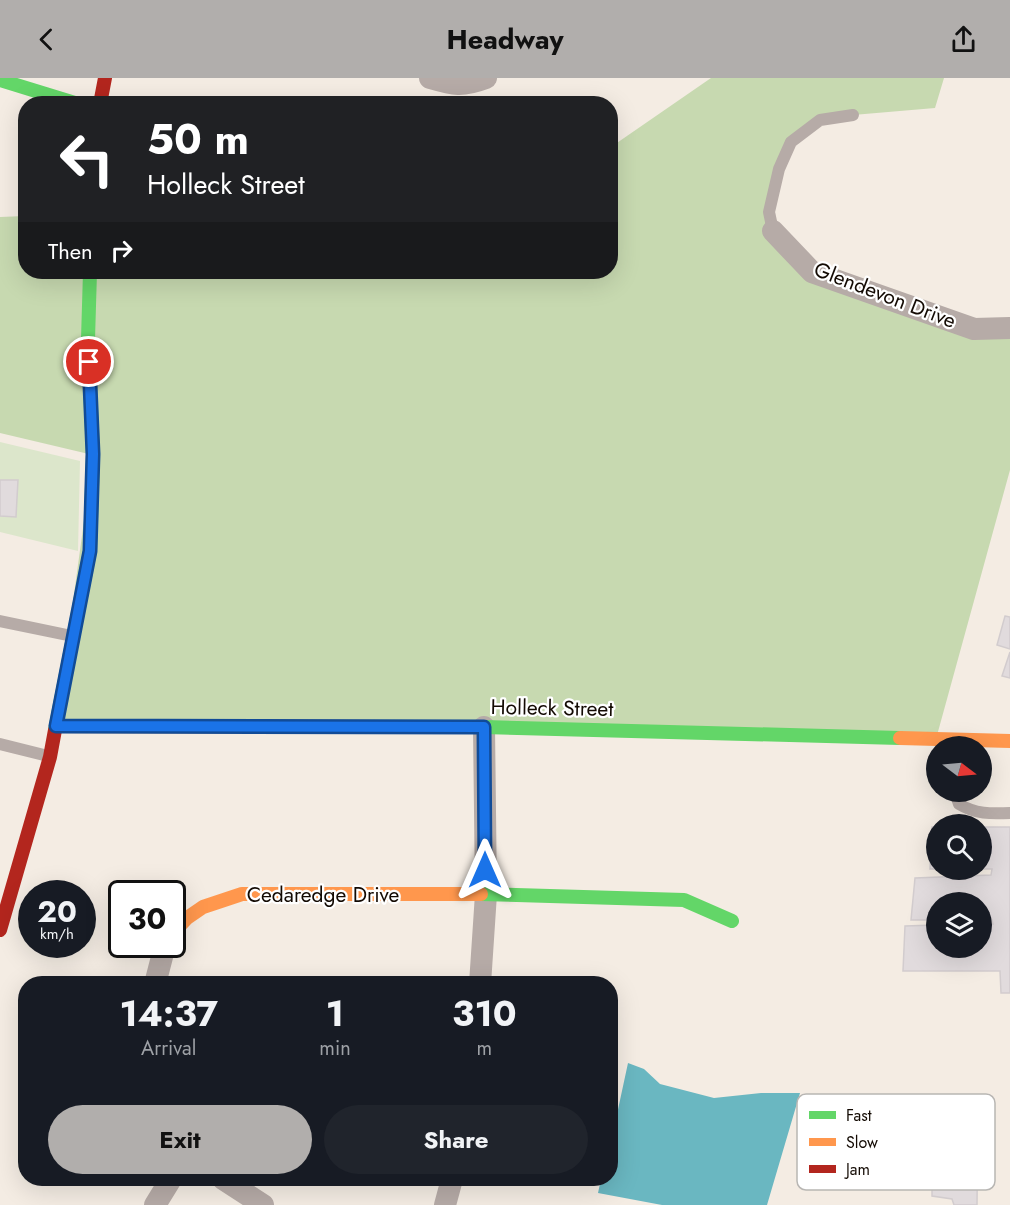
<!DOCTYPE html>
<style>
:root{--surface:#171b24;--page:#20242c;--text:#f1f3f6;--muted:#9ea1a6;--accent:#b1aeac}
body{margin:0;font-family:Jost,sans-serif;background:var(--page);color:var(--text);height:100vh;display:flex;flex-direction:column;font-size:22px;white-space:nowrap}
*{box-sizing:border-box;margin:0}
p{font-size:20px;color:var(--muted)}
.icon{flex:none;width:33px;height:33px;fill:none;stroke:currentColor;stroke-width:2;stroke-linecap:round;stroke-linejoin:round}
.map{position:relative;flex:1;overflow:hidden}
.drawer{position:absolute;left:18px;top:898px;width:600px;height:210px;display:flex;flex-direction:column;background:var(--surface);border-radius:24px;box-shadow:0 6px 24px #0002}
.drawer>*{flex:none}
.guide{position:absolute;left:18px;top:18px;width:600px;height:183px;border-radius:24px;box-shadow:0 6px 24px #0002;background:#202124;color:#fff;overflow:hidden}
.needle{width:39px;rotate:106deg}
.fabs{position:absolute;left:926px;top:658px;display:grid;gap:12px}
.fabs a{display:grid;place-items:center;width:66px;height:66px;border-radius:50%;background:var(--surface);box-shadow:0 6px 24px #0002;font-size:30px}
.speed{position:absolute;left:18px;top:802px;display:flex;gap:12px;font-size:30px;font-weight:700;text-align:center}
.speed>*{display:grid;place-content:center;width:78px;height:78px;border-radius:50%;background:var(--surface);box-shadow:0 6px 24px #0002;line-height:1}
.speed small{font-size:15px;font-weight:400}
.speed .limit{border:3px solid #111;border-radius:9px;background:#fff;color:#111}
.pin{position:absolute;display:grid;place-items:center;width:51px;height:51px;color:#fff;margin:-26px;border:3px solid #fff;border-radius:50%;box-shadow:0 2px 6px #0007}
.me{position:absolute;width:66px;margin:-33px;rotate:0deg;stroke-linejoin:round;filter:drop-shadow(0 0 4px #0008)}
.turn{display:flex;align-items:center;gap:21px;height:126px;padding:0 30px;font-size:27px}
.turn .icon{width:78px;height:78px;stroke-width:2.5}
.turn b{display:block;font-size:42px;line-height:51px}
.then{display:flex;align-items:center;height:57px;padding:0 30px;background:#0003;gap:12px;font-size:22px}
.eta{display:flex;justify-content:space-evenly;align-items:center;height:102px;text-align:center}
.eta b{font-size:36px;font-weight:700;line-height:42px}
.primary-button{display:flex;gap:12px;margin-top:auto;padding:12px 30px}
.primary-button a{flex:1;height:69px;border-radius:36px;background:var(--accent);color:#111;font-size:24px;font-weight:700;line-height:69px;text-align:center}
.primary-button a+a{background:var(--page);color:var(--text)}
header{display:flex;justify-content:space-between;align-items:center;height:78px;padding:0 30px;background:var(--accent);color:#111;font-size:27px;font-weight:700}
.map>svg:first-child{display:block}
.green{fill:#dce6cb}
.forest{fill:#c7d9b0}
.water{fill:#6ab7c1}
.building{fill:#e1dbdd;stroke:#d2ccce;stroke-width:1.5}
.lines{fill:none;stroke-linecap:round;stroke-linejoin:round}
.lane{stroke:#b6aba7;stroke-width:12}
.street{stroke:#b6aba7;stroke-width:22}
.fast{stroke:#63d668;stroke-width:14}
.slow{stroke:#ff974d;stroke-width:14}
.jam{stroke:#b3261e;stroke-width:14}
.route-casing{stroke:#114b97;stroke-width:15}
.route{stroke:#1a73e8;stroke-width:10}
.labels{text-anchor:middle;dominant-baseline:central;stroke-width:4.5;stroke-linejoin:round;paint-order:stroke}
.street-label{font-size:21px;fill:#130a03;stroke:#fff}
.key{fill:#fff;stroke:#b8b6b3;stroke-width:1.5}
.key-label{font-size:16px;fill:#130a03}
</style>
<header><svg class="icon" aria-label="back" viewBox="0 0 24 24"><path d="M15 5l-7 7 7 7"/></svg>Headway<svg class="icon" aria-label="share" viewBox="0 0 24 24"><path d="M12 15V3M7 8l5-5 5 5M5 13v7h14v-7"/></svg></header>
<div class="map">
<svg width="1010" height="1127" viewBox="0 0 1010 1127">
<rect width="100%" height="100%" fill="#f4ece3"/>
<path class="green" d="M0,364L80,383L78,473L0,454Z"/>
<path class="forest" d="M711,0H944L935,30L853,37L820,42L791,64L769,134L812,194L1010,252V392L936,661L56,648L93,377L0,355V139L25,138L26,194H610L611,69Z"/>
<path class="water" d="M628,985L644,991L660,1006L714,1020L761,1015H800L767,1127H662L598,1115L601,1101H610L611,1064Z"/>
<g class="building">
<path d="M0,402H18L16,439L0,438Z"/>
<path d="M1005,538L1010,539V571L997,567Z"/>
<path d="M1010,574V600L1002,598Z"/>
<path d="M932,749H936V791H930Z"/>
<path d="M981,749H1010V915H1001L1000,893H903L905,848L936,847V870H981V846H993L992,842H981V825H936V842H911L915,800L991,797L992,791H981Z"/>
<path d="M978,1024L977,1127H954L952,1121L932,1118V1037L947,1036L952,1026Z"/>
</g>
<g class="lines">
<g class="lane">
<path d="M773,153L769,134L779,91L791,64L820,42L853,37"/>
<path d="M0,543L72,558"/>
<path d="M0,666L48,678"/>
<path d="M955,714L959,726C975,736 991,736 1010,735"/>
</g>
<g class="street">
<path d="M430,0C454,7 462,9 486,0"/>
<path d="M773,153L812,194L974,251L1010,250"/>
<path d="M155,906L163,875L167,867"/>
<path d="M480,906L486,816L484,649"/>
<path d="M223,1101L263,1127"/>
<path d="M155,1127L171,1101"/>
<path d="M445,1127L452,1101"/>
</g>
<g class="fast">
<path d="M0,2L78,26"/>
<path d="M386,649H484L900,660"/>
<path d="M55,652L90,473L93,377L88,261L90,194"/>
<path d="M481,816L684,822L732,843"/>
</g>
<g class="slow">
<path d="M56,648L386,649"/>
<path d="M900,660L1010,663"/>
<path d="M172,856L187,840L203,829L242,816H481"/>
</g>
<g class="jam">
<path d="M100,26L105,0"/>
<path d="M0,852L50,679L55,652"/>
</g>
</g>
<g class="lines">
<defs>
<path id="route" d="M89,284L93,376L90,473L56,648L484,649L485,792"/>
</defs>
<use href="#route" class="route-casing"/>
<use href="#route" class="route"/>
</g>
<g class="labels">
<g class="street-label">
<text transform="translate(885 217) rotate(21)">Glendevon Drive</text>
<text transform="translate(552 630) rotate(1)">Holleck Street</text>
<text x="323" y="817">Cedaredge Drive</text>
</g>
</g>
<rect x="797" y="1016" width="198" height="96" rx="9" class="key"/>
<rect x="809" y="1033" width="27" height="8" fill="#63d668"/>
<rect x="809" y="1060" width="27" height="8" fill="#ff974d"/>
<rect x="809" y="1087" width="27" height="8" fill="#b3261e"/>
<g class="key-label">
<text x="846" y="1043">Fast</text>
<text x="846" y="1070">Slow</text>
<text x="846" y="1097">Jam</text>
</g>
</svg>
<div class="fabs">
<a><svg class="needle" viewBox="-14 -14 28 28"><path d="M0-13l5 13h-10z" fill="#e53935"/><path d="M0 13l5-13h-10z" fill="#9ea1a6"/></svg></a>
<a><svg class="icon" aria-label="search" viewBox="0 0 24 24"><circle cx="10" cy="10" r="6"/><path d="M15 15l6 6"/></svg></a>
<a><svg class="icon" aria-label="layers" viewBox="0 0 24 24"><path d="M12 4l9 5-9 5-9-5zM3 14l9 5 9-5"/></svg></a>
</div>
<div class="speed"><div>20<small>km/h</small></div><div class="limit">30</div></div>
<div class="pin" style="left:89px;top:284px;background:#d93025"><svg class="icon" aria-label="arrive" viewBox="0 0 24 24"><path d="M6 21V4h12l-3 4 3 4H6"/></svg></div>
<svg class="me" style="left:485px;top:792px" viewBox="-20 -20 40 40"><path d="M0-17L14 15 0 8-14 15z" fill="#1a73e8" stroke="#fff" stroke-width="4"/></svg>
<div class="guide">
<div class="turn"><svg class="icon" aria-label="left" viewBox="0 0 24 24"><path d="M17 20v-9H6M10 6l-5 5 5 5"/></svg><div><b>50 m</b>Holleck Street</div></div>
<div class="then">Then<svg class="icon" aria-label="right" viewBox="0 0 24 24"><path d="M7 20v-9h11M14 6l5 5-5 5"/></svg></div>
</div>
<section class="drawer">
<div class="eta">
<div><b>14:37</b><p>Arrival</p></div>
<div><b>1</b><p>min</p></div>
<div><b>310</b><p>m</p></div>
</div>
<div class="primary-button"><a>Exit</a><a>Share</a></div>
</section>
</div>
